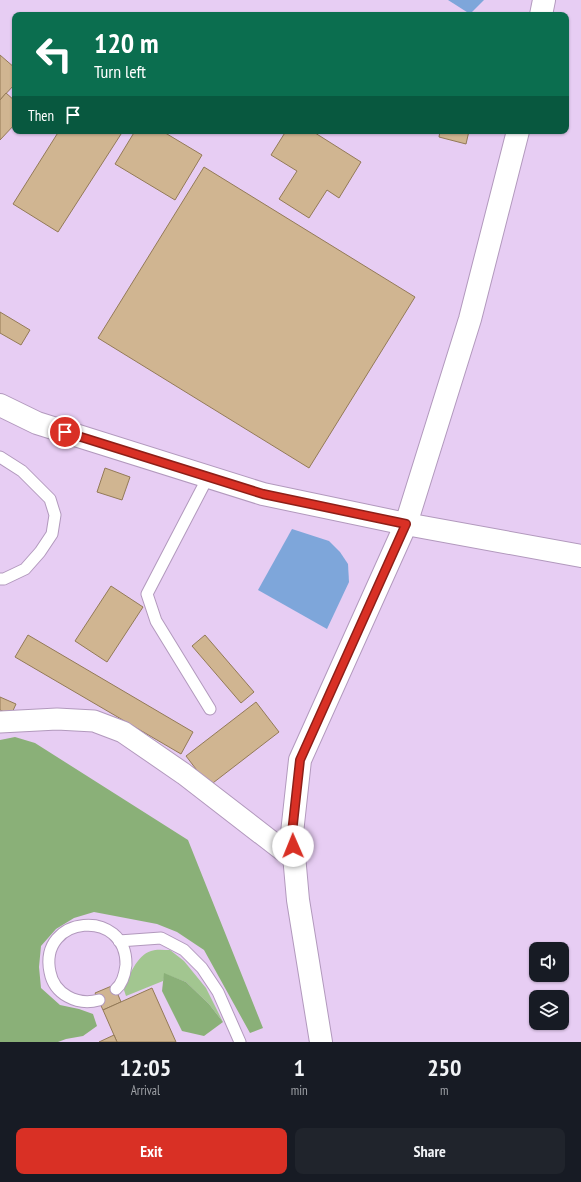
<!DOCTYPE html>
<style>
:root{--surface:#171b24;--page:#20242c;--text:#f1f3f6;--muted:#9ea1a6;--accent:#d93025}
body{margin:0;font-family:"PT Sans Narrow",sans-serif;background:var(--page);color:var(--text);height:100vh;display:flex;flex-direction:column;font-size:15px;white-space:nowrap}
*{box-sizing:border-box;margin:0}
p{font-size:13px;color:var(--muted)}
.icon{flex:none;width:22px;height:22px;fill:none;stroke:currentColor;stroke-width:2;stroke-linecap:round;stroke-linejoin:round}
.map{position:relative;height:1042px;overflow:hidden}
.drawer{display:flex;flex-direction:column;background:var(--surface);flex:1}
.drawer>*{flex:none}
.hud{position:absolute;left:12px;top:12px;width:557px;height:122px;border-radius:8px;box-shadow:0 1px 3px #0004;background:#0b6e4f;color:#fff;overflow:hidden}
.controls{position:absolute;left:529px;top:942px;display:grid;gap:8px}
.controls a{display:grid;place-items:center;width:40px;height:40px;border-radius:8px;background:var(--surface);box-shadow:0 1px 3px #0004;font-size:20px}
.pin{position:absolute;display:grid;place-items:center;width:34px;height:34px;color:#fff;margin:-17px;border:2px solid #fff;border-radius:50%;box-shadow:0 1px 4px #0007}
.me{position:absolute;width:44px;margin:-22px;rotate:359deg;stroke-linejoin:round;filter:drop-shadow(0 0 3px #0008)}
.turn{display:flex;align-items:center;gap:14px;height:84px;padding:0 16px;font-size:18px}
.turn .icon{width:52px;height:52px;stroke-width:2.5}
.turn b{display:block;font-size:28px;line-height:34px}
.then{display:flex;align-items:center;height:38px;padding:0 16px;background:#0003;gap:8px;font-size:15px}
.eta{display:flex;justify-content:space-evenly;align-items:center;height:68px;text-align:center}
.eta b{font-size:24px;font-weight:800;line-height:28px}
.action{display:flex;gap:8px;margin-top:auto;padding:8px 16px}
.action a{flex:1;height:46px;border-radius:8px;background:var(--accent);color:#fff;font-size:16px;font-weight:800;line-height:46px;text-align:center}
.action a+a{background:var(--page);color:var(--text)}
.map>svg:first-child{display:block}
.green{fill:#a2c690}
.forest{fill:#8ab078}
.water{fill:#7ea6da}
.building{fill:#d0b591;stroke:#937a57}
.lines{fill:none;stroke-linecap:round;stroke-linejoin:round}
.service-casing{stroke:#b299bd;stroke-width:13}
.minor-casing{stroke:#b299bd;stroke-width:23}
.tertiary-casing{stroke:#b299bd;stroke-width:24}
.secondary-casing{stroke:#b299bd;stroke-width:24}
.service{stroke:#fff;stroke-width:11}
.minor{stroke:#fff;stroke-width:21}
.tertiary{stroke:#fff;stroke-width:22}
.secondary{stroke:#fff;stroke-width:22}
.route-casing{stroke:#8d1f18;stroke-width:10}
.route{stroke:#d93025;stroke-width:7}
</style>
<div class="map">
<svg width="581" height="1042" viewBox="0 0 581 1042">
<rect width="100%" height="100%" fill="#e7cdf3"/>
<path class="green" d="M170,950L184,961L206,988L223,1022L209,1004L186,982L165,974L163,981L126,996L124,990C128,977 137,955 151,951C156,949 164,950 170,950Z"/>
<g class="forest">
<path d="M15,737L35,743L188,840L263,1028L250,1033L204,950L177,932L157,924L94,912L74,918L56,929L41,946L39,967L41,988L60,1005L79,1009L93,1014L97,1026L83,1036L66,1039L58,1042H0V740Z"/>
<path d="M164,973L186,982L209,1004L223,1022L204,1036L182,1031L162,991Z"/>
</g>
<g class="water">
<path d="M448,0H484L470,14Z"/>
<path d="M292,529L329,541L340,552L348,564L349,582L327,629L258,590Z"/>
</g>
<g class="building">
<path d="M0,55L15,68V84L0,100Z"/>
<path d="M6,93L15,101V124L0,140V100Z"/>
<path d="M59,131H123L58,232L13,204Z"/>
<path d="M135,131H162L202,155L175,200L115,164Z"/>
<path d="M286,131H312L361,162L339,198L327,190L309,218L279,199L297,171L271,155Z"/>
<path d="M440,131H469L466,144L439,137Z"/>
<path d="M204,167L415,297L309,468L98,338Z"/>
<path d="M0,312L30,330L21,345L0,333Z"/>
<path d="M105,468L130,477L122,500L97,492Z"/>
<path d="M111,586L143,607L107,662L75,641Z"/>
<path d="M28,635L193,732L181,754L15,657Z"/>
<path d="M205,635L254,692L241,703L192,646Z"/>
<path d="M0,697L16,704L11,715L0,710Z"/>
<path d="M256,702L279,732L209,786L186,756Z"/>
<path d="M114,985L121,1002L103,1010L95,993Z"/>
<path d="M152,988L176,1042H117L103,1010Z"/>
<path d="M114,1035L117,1042H99Z"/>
</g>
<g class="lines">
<defs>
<g id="service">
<path d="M0,457L22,471L50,499L55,515L52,534L40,552L25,569L4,579H0"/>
<path d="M208,477L147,594L156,621L210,709"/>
<path d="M119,941L161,938L184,950L202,968L218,992L240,1042"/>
<path d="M99,1000C77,1006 54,994 50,972C38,915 127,907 126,965C125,973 122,984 116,989"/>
</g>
<path id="minor" d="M0,722L57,719L94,721L123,732L184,774L294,859"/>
<path id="tertiary" d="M0,405L37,423L263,494L406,524"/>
<g id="secondary">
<path d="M541,15L544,0"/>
<path d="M406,524L581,556"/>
<path d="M321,1042L298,900L292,833L300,760L406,524L470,319L518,131"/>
</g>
</defs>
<use href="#service" class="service-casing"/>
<use href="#minor" class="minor-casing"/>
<use href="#tertiary" class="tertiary-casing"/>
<use href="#secondary" class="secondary-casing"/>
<use href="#service" class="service"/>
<use href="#minor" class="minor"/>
<use href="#tertiary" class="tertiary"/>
<use href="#secondary" class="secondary"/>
</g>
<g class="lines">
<defs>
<path id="route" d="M65,432L263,494L406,524L300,760L292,833L293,846"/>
</defs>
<use href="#route" class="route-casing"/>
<use href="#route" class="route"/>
</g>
</svg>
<div class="controls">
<a><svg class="icon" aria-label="sound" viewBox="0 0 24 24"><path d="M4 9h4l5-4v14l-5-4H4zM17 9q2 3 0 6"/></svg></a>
<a><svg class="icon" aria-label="layers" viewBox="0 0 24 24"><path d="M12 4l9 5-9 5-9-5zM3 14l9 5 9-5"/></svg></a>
</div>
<div class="pin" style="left:65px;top:432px;background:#d93025"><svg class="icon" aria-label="arrive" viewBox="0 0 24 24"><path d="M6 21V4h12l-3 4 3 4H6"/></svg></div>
<svg class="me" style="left:293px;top:846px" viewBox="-20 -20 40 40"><circle r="19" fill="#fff"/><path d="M0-13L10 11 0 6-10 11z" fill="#d93025"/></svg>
<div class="hud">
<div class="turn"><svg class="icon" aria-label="left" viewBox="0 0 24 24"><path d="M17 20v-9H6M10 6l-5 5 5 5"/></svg><div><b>120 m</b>Turn left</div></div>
<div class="then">Then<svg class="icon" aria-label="arrive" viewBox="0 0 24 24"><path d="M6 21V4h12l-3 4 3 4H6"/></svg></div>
</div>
</div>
<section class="drawer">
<div class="eta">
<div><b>12:05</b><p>Arrival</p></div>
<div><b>1</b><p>min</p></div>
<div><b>250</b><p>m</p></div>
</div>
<div class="action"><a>Exit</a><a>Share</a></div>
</section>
